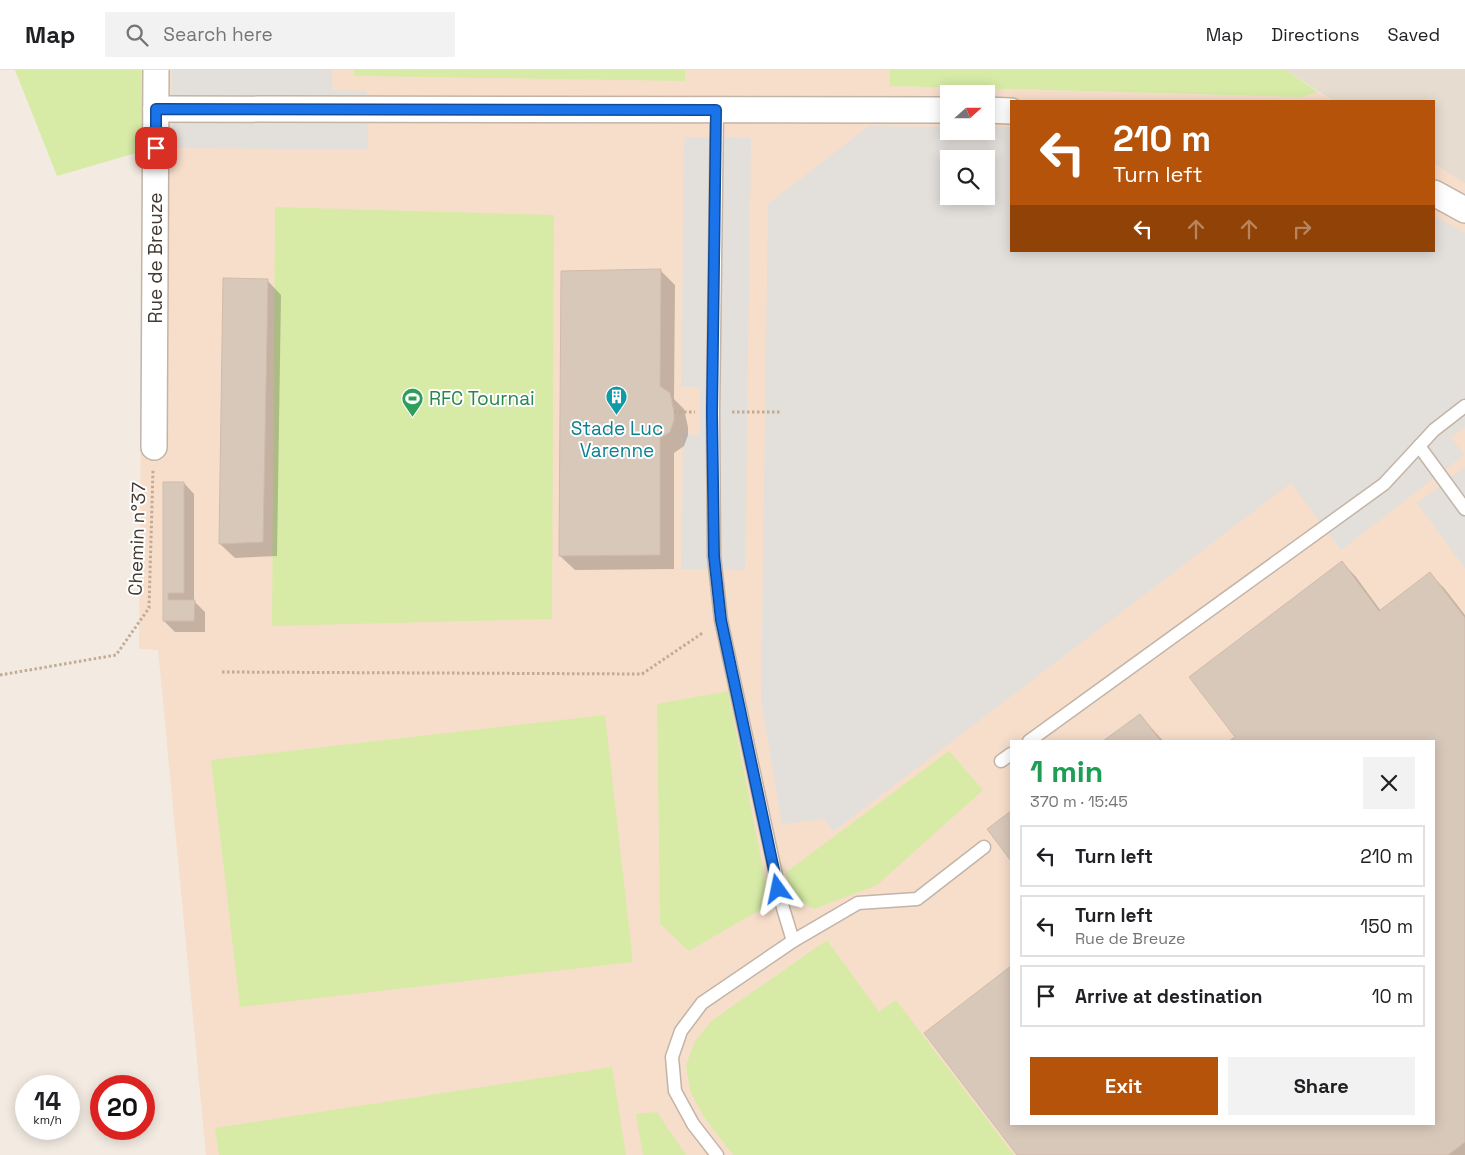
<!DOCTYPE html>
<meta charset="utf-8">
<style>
:root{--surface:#fff;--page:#f2f2f2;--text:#202124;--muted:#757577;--line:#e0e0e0;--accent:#b45309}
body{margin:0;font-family:"Space Grotesk",sans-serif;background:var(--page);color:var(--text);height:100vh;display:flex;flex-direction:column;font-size:19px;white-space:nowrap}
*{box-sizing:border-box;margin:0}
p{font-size:16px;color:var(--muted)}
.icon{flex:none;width:28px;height:28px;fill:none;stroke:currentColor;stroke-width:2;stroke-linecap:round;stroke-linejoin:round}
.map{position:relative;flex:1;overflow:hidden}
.panel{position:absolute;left:1010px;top:670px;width:425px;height:385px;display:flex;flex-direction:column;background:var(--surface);border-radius:0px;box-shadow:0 2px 12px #0003}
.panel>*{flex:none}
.hud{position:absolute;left:1010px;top:30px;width:425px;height:152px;border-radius:0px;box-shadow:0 2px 12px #0003;background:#b45309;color:#fff;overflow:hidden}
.needle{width:32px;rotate:69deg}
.fabs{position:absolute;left:940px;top:15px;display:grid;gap:10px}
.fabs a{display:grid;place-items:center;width:55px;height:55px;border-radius:0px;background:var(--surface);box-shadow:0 2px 12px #0003;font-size:25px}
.speed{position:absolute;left:15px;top:1005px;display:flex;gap:10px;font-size:25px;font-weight:700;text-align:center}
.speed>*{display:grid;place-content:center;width:65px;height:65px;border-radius:50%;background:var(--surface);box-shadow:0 2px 12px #0003;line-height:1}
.speed small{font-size:12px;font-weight:400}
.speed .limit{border:8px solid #d22;background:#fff;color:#111}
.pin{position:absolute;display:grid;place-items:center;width:42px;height:42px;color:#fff;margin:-21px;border-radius:10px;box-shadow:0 2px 8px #0006}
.me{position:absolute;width:55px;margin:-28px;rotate:348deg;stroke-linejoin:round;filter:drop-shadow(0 0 4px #0008)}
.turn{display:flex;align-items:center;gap:18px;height:105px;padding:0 20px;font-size:22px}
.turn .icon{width:65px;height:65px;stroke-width:2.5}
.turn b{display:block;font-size:35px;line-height:42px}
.lanes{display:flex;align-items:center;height:48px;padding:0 20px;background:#0003;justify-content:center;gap:25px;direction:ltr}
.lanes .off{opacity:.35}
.round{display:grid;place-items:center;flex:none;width:52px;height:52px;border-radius:0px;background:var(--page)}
.overview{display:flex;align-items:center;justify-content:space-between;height:85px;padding:0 20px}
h1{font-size:30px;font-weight:700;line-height:38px;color:#1e9e55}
.cta{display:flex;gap:10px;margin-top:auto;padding:10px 20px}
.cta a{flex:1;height:58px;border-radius:0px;background:var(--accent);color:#fff;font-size:20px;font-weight:700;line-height:58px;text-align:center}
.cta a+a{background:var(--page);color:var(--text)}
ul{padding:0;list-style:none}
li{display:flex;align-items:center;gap:15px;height:62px;margin:0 10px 8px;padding:0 10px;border:2px solid var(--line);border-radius:0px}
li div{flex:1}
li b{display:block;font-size:19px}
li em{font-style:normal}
header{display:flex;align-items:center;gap:30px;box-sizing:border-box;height:70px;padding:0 25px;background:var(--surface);border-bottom:1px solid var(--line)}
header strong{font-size:24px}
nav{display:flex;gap:28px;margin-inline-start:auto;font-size:18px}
.search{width:350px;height:45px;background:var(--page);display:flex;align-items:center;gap:12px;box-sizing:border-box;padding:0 18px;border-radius:0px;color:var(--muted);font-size:19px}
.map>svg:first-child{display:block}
.residential{fill:#e7dcd0}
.commercial{fill:#f7decb;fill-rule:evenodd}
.green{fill:#d7eba7}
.parking{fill:#e3dfdb;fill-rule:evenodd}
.shadow{fill:#0003}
.building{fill:#d8c8ba;stroke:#d0bbaa}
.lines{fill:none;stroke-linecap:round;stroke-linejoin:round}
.lane-casing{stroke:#c2b4a7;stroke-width:15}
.street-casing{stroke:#c2b4a7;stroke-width:28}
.path{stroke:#c2ab94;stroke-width:3;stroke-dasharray:2.5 2.5;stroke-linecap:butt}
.lane{stroke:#fff;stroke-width:12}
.street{stroke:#fff;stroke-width:25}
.route-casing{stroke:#114b97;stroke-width:12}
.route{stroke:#1a73e8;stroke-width:9}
.labels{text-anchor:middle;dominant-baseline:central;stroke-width:4;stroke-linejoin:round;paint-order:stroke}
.street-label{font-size:19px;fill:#453b32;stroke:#fff}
.leisure-label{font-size:19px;fill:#27864d;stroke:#fff;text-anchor:start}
.culture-label{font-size:19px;fill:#0d838f;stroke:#fff}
</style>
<header>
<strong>Map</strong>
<div class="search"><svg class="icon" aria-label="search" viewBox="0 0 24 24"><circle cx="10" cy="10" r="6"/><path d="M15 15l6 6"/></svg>Search here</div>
<nav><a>Map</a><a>Directions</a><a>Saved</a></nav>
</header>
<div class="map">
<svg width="1465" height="1085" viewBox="0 0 1465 1085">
<rect width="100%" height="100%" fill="#f3ebe2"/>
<path class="residential" d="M1286,0H1465V114L1434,94V31H1333Z"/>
<path class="commercial" d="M141,0H890L891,16L1301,27L1318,22L1333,31H1011V181H1434V94L1465,114V1085H206L158,580L139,579L143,81ZM949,24H986V61H949ZM949,89H986V126H949ZM1011,671H1434V1054H1011Z"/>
<g class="green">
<path d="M15,0H141L143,81L57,106Z"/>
<path d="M354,0H685V11L354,6Z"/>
<path d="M890,0H1286L1318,22L1301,27L890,16Z"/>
<path d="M275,137L554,145L552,549L272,556Z"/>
<path d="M728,621L770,834L689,881L660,854L657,634Z"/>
<path d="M605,645L633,892L240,937L211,690Z"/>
<path d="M949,681L983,720L877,815L814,839L795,829L785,803Z"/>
<path d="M827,870L879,942L896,930L1014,1085H733L704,1047L690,1021L686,995L694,973L711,951Z"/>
<path d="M612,997L626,1085H219L215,1058Z"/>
<path d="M657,1042L686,1085H643L636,1044Z"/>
</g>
<g class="parking">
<path d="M172,0H332V20L367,21L368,80L172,78Z"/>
<path d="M869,56L949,57V61H986V57H1011V181H1434V145L1465,163V357L1451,367L1464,385L1341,480L1291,413L834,761L824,749L782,754L761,631L768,134ZM949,89H986V126H949Z"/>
<path d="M684,67L751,68L745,500L681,499L683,364L700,365V317H681Z"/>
<path d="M1465,397V498L1417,433Z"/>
</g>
<g class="shadow">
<path d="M660,200L675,215L674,329L684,339L688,357V365L684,376L674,383V499L575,500L560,486Z"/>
<path d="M267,210L281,225L277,486L235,488L220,474Z"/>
<path d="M184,413L194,424V531L205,542V562H175L164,551Z"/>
<path d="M1342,492L1356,507L1381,541L1430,504L1444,518L1465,545V1085H1019L926,963L1011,898V1054H1434V671H1231L1236,667Z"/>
<path d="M1140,645L1163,671H1105Z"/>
</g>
<g class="building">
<path d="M661,199L660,316L670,323L674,342V350L670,362L660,368V485L559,486L561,201Z"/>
<path d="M223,208L268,209L263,472L219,474Z"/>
<path d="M163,412H184V523H168V530H195L194,551H163Z"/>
<path d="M1342,491L1379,541L1430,502L1465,548V1072L1448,1085H1017L924,963L1011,896V1054H1434V671H1229L1235,667L1189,607Z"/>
<path d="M1140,644L1161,671H1103Z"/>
<path d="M1011,741V791L987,759Z"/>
</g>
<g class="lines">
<defs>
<g id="lane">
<path d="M717,40L713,342L714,486L721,550L783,838L793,871L702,933L681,961L672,987L675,1021L693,1054L717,1085"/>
<path d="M1419,376L1465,439"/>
<path d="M1029,671L1384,414L1434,360L1465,336"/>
<path d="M1001,691L1011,684"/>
<path d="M793,871L858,833L917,829L984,777"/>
</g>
<g id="street">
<path d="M156,39L949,40"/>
<path d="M986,40L1011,41"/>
<path d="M1434,123L1465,140"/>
<path d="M154,377L156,0"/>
</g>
</defs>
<use href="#lane" class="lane-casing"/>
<use href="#street" class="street-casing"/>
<g class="path">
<path d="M674,342H695"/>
<path d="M732,342H781"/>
<path d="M222,602L642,604L704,562"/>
<path d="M0,605L116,585L149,538L153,400"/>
</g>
<use href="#lane" class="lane"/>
<use href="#street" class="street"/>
</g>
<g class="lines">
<defs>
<path id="route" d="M156,78V39L716,40L712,342L714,486L721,550L778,819"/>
</defs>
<use href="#route" class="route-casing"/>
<use href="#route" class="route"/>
</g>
<defs>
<symbol id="building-pin" viewBox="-11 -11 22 30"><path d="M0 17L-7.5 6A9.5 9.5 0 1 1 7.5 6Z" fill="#0f9aa8" stroke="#fff"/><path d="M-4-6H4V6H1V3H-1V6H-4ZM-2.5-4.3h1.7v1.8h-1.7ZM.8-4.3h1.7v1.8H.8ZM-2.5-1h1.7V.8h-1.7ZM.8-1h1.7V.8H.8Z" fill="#fff"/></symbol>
<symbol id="stadium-pin" viewBox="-11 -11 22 30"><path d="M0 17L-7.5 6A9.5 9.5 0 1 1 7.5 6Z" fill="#2e9e5b" stroke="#fff"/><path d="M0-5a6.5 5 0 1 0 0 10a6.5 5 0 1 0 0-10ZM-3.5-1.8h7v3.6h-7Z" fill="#fff"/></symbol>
</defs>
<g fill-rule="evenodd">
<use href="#building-pin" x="604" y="314" width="25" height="34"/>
<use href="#stadium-pin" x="400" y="316" width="25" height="34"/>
</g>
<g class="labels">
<g class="street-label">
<text transform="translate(155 188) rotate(-90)">Rue de Breuze</text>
<text transform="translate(137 469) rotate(-88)">Chemin n°37</text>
</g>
<g class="leisure-label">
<text x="429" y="328">RFC Tournai</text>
</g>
<g class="culture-label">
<text x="617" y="358">Stade Luc<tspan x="617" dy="22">Varenne</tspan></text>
</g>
</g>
</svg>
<div class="fabs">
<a><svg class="needle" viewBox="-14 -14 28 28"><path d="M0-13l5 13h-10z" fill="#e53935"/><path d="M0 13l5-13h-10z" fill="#757577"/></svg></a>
<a><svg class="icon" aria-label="search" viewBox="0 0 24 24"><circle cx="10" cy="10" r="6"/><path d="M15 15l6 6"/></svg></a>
</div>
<div class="speed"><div>14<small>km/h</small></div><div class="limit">20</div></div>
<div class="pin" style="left:156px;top:78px;background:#d93025"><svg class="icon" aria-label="arrive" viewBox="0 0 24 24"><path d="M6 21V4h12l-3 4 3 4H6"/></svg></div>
<svg class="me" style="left:778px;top:819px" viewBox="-20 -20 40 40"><path d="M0-17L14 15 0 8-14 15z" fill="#1a73e8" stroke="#fff" stroke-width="4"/></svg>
<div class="hud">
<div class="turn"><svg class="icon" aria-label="left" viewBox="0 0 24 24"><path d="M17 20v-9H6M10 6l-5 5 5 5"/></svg><div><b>210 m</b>Turn left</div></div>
<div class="lanes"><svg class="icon" aria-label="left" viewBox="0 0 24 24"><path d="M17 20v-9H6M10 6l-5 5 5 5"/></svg><svg class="icon off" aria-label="ahead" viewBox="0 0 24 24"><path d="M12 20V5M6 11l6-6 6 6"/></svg><svg class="icon off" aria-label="ahead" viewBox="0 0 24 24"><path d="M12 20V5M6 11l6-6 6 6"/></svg><svg class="icon off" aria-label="right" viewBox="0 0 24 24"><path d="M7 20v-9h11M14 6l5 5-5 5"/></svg></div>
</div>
<section class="panel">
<div class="overview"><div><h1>1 min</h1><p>370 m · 15:45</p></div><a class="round"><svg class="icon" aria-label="close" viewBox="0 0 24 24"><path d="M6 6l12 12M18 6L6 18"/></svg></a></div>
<ul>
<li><svg class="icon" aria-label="left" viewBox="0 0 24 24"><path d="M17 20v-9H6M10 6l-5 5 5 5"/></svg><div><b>Turn left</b></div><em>210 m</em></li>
<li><svg class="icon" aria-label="left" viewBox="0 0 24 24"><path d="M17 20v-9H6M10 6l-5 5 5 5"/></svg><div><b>Turn left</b><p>Rue de Breuze</p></div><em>150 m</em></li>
<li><svg class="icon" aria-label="arrive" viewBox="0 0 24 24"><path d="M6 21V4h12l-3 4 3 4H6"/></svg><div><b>Arrive at destination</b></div><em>10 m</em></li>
</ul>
<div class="cta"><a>Exit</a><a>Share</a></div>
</section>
</div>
